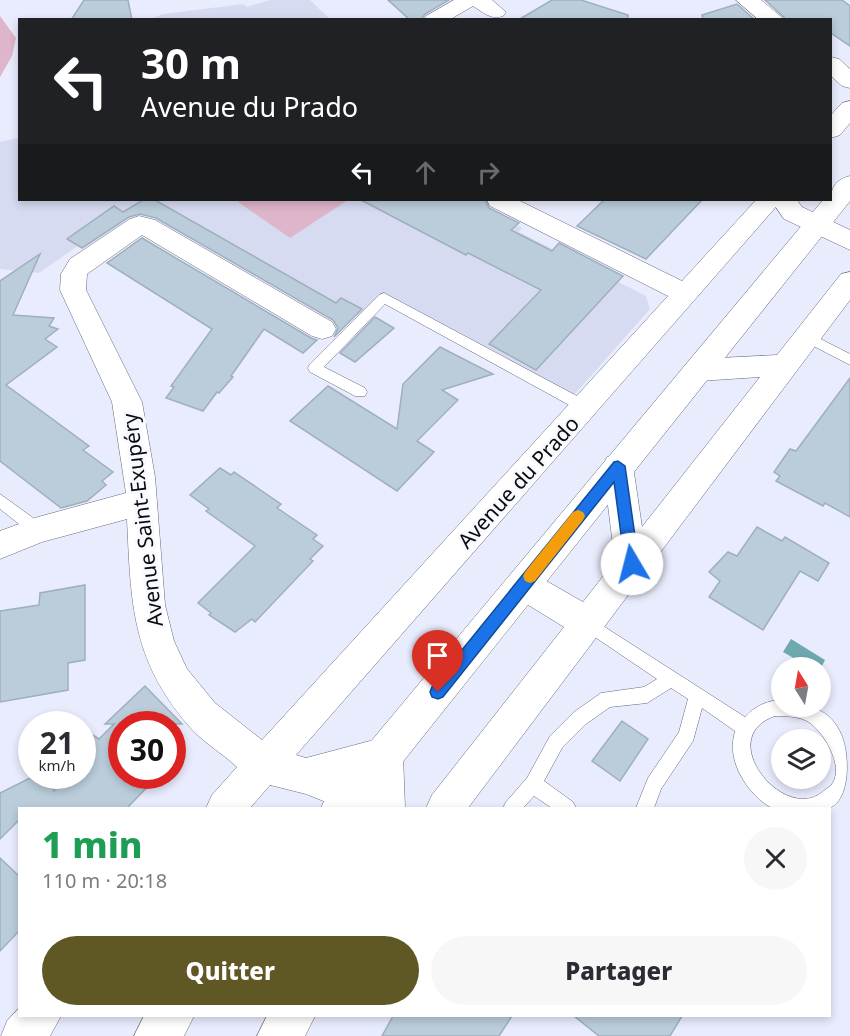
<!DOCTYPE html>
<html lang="fr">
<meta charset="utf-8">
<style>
:root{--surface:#fff;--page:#f7f7f7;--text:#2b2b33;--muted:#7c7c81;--accent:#5f5724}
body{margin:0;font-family:"Noto Sans",sans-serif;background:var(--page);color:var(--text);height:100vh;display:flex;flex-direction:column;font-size:22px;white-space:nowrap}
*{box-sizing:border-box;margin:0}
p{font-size:20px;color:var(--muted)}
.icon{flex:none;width:33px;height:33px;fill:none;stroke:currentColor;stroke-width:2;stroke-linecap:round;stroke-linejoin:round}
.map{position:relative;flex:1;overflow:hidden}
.sheet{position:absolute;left:18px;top:807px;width:813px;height:210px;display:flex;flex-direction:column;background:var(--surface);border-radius:0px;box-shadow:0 3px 9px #0003}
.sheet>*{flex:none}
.guide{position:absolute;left:18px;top:18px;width:814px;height:183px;border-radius:0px;box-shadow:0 3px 9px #0003;background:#202124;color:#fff;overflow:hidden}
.needle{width:39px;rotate:349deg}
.tools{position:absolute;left:771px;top:657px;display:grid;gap:12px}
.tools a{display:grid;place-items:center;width:60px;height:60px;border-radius:50%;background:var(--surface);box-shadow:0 3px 9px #0003;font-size:30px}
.speed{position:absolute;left:18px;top:711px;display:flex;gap:12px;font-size:30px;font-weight:700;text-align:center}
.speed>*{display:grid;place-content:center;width:78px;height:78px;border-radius:50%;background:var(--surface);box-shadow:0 3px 9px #0003;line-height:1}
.speed small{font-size:15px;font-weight:400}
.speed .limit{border:9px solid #d22;background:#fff;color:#111}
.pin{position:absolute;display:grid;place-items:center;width:51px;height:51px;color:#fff;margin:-62px -26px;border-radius:50% 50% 50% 0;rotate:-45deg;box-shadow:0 0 6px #0007}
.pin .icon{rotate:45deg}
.me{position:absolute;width:66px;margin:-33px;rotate:352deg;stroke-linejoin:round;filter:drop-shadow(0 0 4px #0008)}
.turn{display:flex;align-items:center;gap:21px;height:126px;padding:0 24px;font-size:27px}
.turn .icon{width:78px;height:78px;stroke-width:2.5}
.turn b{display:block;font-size:42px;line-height:51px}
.lanes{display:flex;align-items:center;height:57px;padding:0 24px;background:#0003;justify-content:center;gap:30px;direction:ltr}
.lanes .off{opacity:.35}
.round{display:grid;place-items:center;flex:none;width:63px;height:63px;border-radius:32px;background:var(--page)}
.head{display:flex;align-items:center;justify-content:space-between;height:102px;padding:0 24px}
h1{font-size:36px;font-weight:800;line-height:45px;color:#1e9e55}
.button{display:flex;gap:12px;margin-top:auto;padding:12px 24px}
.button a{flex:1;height:69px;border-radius:36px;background:var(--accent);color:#fff;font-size:24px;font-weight:800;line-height:69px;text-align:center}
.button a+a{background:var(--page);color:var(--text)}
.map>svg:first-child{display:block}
.built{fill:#d7dbf1}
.green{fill:#deb5cb}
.water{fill:#6fa9b0}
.building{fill:#bbcddb;stroke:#9eafbd;stroke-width:1.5}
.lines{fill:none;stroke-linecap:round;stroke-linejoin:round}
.service-casing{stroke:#66697b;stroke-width:1}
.minor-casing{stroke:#66697b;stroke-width:1}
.tertiary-casing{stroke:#66697b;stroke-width:1}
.secondary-casing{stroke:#66697b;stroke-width:1}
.service{fill:#fff;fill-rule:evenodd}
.minor{fill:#fff;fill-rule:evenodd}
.tertiary{fill:#fff;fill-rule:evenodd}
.secondary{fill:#fff;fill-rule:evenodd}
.route{fill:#1a73e8;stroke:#114b97;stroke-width:1.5}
.slow{fill:#f59e0b}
.labels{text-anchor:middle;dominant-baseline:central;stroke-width:6;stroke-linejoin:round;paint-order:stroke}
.street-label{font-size:21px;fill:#0a0b11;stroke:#f9fafe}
</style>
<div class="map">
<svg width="850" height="1036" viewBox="0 0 850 1036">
<rect width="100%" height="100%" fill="#e9ecfd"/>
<g class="built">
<path d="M270,0H310L330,19H151L163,14L244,4L246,7Z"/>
<path d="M19,138L20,200H143L39,273L0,269V142Z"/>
<path d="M155,200H464L522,228L519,232L646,296L650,309L566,404L383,300L362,318Z"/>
</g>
<g class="green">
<path d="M0,16L16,38L12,56L0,77Z"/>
<path d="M241,200H348L290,238L238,202Z"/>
</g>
<path class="water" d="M791,639L825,660L821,668L809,667L783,652Z"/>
<g class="building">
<path d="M84,0H128L132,20H71Z"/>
<path d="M388,0H449L425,14L421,20H410Z"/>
<path d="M552,0H581L628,15V20H518Z"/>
<path d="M765,0H842L850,6V46L831,33V20H787Z"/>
<path d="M737,4L755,20H703L702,15Z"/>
<path d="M143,200H155L336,303L341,298L362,309L334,337L338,328L333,320L156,218L140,214L129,217L82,248L67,239L114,206L123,212Z"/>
<path d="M361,200H485L489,208L519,223L511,230L552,251L559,243L623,276L536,370L489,344L541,290L468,253L466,255Z"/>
<path d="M604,200H702L646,259L577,226Z"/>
<path d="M142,238L311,338L317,340L303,353L264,329L231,376L233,377L219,393L217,392L203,411L166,398L174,387L171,386L212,329L107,263Z"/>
<path d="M40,254L13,315L54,318L49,326L58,329L45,339L57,347L6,385L89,446L83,450L113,472L102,481L106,485L87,501L61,508L0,461V281Z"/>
<path d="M375,317L394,328L355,362L340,353Z"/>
<path d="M440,347L493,374L442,390L458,400L417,441L434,452L397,491L290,421L328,386L397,429L403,384Z"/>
<path d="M850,378V517L825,503L823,506L776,481L780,476L774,472L790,449L796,451Z"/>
<path d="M220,468L231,475L234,472L281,504L277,508L317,535L313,539L323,546L310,559L313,561L255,622L252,619L235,632L209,615L211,613L198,603L255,546L206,511L209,509L190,495Z"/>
<path d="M757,527L782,541L785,537L829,563L818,581L800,571L763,630L709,597L720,581L709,572L728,552L737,556Z"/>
<path d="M85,585V660L68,663V690L0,702V611L39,605L40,593Z"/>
<path d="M145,686L182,724H122V776H158L127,808H20V819L0,839V793L34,776H48L54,791L71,776H82V728L99,739L114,724H105Z"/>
<path d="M622,721L648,739L620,781L592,761Z"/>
<path d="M0,858L20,877V930L0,951Z"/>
<path d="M393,1016H512L499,1036H382Z"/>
<path d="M574,1016H682L670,1036H599Z"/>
</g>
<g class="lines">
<defs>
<g id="service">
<path d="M384,293L590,403L592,407L590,411H580L385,304L324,367L365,388L367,392L365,396H355L310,372L308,368L310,364L379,295Z"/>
<path d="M807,332L850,354V365L802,340L800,337L802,334Z"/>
<path d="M0,494L43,525L46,530L43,535L38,536L33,535L0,509Z"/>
<path d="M586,615L745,717C754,707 767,700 782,700V706C810,706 829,706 842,736C850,757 850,801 829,808C822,810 812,808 805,808C796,808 782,811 773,808C753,800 733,770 733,749C732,743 734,736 735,731L702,708L693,741L661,789L654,808H636L648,778L679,732L688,699L671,688L647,703L610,707L586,724L562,748L544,781L573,802L576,808H552L534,796L523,808H503L506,802L527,778L550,736L574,712L601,693L644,687L657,679L580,627L578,622L580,617ZM775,716C785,716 797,716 807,721C823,730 845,766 832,784C830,787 824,790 821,793C783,822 713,737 775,716Z"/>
</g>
<g id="minor">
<path d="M454,0H492L506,12L503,16C491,20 484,13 473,6L449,20H423L426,16Z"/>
<path d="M487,200H518L682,281L756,200H782L296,755L306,758L385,737L398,742L403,755L405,808H341L306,794L270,785L250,808H206L212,795L237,767C222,753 201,741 188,725C131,658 131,602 127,519L42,542L0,559V531L38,517L126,493L112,402L60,290L61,274L70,259L130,219L139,216L155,220L332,322L336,329L332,336L322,339L312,336L142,235L87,274L86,290L142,402L155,477L165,605L174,641L187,669L215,703L262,740L668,296L490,206Z"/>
<path d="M850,272V300L468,808H426L432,795L564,627L512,595L508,585L512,575L524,571L536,575L583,602L615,561L603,466L607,457L618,454L629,457L633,466L642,527L760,377L699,381L689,378L685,370L689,362L699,359L777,355L841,274Z"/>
<path d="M20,1007V1016H61L50,1036H1L7,1021Z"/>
<path d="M267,1016H315L305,1036H257Z"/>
</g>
<g id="tertiary">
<path d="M736,0H761L785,20H759Z"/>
<path d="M831,57L839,59L850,69V88L842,86L831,76Z"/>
<path d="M850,101V123L840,135L831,138V115L842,103Z"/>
<path d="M771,200H797L802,207L850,230V250L784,219Z"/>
</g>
<g id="secondary">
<path d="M850,176V201L366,808H321L327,794L823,200H831C831,186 837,179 850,176Z"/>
<path d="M144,1016H194L184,1036H134Z"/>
</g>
</defs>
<use href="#service" class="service-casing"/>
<use href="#minor" class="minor-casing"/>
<use href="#tertiary" class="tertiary-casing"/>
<use href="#secondary" class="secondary-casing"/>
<use href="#service" class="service"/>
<use href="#minor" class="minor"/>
<use href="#tertiary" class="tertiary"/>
<use href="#secondary" class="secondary"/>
</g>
<path class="route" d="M618,461L625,466L639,564L637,568H627L625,564L614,482L443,697L438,699L432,697L430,692L432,687L614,462Z"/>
<path class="slow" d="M578,510L583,512L585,516L583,520L535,581L530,583L525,581L523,576L525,572L573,512Z"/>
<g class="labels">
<g class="street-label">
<text transform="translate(518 482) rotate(-48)">Avenue du Prado</text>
<text transform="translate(142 520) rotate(-97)">Avenue Saint-Exupéry</text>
</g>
</g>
</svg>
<div class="tools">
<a><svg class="needle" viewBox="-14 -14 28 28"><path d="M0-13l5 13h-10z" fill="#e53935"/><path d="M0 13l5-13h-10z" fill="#7c7c81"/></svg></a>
<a><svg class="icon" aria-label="layers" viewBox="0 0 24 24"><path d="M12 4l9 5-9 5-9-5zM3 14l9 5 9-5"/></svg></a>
</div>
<div class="speed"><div>21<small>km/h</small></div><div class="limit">30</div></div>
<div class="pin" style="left:438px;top:692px;background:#d93025"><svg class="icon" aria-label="arrive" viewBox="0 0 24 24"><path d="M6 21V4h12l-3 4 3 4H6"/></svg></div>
<svg class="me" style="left:632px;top:564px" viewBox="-20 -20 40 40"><circle r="19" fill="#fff"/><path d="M0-13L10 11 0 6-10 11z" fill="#1a73e8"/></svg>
<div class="guide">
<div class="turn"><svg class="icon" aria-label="left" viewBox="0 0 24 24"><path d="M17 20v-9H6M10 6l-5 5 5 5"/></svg><div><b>30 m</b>Avenue du Prado</div></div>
<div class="lanes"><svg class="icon" aria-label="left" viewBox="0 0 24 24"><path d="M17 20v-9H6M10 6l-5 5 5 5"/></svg><svg class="icon off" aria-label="ahead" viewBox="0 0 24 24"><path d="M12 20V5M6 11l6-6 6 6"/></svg><svg class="icon off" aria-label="right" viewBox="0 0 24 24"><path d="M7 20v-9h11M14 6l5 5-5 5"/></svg></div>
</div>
<section class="sheet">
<div class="head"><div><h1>1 min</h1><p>110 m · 20:18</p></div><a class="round"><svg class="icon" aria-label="close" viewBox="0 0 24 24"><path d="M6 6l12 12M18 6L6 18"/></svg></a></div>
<div class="button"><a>Quitter</a><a>Partager</a></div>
</section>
</div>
